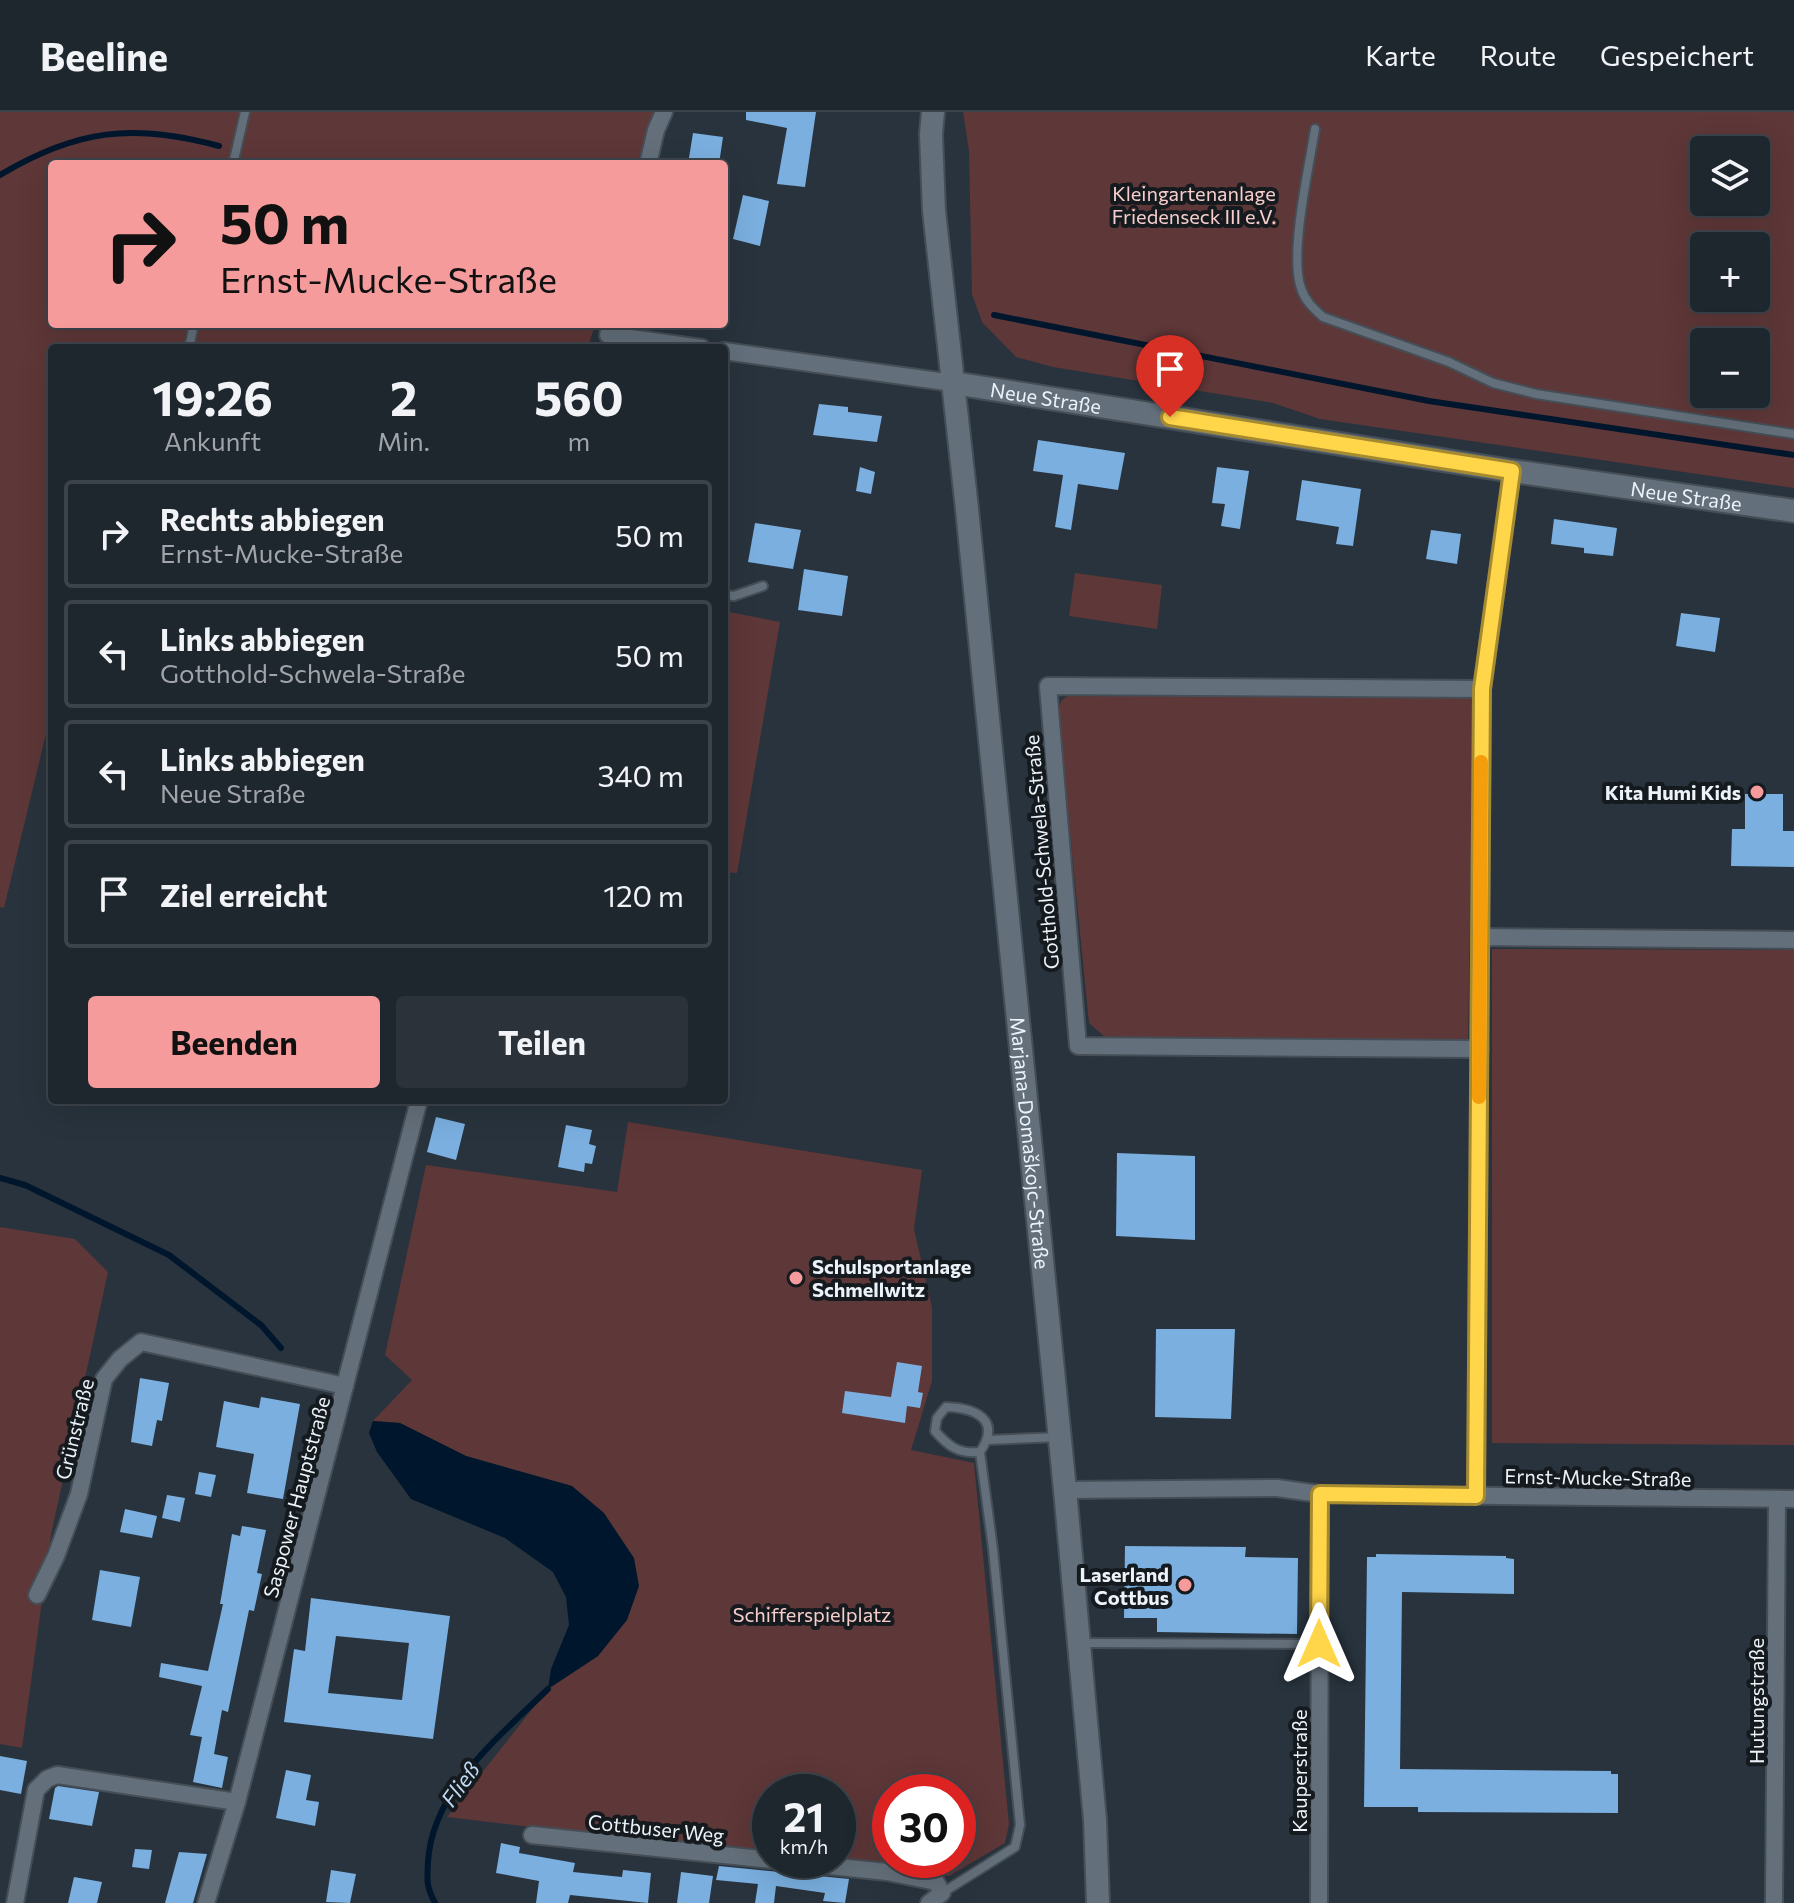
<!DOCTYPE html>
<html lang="de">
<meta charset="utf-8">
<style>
:root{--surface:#1e262e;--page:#2b323a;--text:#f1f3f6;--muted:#a1a5aa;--line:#3c434a;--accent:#f59b9c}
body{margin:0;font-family:Commissioner,sans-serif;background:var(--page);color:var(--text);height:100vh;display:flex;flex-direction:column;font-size:30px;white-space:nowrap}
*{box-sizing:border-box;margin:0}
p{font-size:26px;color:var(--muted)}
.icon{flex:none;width:44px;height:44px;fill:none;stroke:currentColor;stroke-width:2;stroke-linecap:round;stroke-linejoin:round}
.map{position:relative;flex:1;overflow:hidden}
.side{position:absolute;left:48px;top:232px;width:680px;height:760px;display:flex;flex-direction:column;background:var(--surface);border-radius:8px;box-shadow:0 8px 32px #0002,0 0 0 2px var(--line)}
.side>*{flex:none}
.hud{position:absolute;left:48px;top:48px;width:680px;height:168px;border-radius:8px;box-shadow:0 8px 32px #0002,0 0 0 2px var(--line);background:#f59b9c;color:#111;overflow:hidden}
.buttons{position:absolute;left:1690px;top:24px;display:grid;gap:16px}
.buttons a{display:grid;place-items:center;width:80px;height:80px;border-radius:8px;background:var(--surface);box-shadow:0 8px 32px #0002,0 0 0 2px var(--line);font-size:40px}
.speed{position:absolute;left:752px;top:1662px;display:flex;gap:16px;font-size:40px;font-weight:700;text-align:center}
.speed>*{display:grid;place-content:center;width:104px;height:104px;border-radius:50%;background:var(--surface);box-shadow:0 8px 32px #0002,0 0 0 2px var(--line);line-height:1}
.speed small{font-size:20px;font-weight:400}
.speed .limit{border:12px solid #d22;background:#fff;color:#111}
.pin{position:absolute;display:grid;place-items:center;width:68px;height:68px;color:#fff;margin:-82px -34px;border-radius:50% 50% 50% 0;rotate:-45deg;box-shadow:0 0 8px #0007}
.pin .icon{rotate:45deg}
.me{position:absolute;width:88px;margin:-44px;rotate:0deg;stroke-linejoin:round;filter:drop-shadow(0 0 6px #0008)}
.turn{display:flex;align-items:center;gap:28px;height:168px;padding:0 40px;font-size:36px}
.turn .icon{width:104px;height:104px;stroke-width:2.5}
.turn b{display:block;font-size:56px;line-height:68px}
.eta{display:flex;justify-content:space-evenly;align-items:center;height:136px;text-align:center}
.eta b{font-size:48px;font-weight:700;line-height:56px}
.primary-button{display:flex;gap:16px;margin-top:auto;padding:16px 40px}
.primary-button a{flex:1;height:92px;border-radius:8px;background:var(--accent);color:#111;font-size:32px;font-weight:700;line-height:92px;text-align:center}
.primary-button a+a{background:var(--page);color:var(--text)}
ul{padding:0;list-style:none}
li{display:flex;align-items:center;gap:24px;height:108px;margin:0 16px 12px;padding:0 24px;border:4px solid var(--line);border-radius:8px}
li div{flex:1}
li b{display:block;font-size:30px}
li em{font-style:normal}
header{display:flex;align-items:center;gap:48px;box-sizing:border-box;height:112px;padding:0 40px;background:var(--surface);border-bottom:2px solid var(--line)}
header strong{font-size:38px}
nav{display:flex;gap:44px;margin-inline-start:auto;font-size:28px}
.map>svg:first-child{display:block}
.green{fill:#5e3738;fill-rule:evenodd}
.water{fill:#00162c}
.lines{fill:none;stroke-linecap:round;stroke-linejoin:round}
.stream{stroke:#00162c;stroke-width:6}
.building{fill:#7aafdf;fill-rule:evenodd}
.lane-casing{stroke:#454e56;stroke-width:12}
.street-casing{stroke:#454e56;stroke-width:20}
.secondary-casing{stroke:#454e56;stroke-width:26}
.lane{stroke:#636f7a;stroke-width:8}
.street{stroke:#636f7a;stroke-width:16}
.secondary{stroke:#636f7a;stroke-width:22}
.route-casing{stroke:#a68a30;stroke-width:20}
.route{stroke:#ffd54a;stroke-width:14}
.slow{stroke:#f59e0b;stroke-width:14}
.poi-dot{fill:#f59b9c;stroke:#151a1e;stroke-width:3}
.labels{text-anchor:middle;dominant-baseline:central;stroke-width:8;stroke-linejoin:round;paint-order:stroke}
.park-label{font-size:20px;fill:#f8cecd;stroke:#151a1e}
.street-label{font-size:20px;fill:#ebf2f9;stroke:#151a1e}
.poi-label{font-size:20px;font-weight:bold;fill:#ebf2f9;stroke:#151a1e;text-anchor:end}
.water-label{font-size:22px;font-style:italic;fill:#bfdbf6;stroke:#151a1e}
</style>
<header>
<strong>Beeline</strong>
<nav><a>Karte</a><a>Route</a><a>Gespeichert</a></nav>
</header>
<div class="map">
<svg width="1794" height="1791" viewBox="0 0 1794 1791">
<rect width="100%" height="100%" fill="#28333d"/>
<g class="green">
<path d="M0,0H657L640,52H52V212H595L588,236H52V597L4,796L0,795Z"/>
<path d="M963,0H1794V376L1320,307L1273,291L1053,255L1016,245L982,210L972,182L969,39ZM1704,38H1756V90H1704ZM1704,134H1756V186H1704ZM1704,230H1756V282H1704Z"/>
<path d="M1075,461L1162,473L1157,517L1069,504Z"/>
<path d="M724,499L780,510L737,761L724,760Z"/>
<path d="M1073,580L1474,584L1468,929L1106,926L1089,911L1058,600L1061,589Z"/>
<path d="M1492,837L1794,838V1333L1492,1331Z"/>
<path d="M628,1010L922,1058L914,1117L932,1196V1269L911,1338L974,1351L1009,1712L1005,1731L949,1764L813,1748H838V1680H770V1743L447,1705L548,1577L598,1544L572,1374L466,1344L400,1311L373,1309L412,1268L385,1243L426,1053L617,1080ZM890,1680H958V1748H890Z"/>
<path d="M0,1115L75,1127L108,1160L51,1423L22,1636L0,1632Z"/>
</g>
<path class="water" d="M373,1309L400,1311L466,1344L572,1374L604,1401L634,1446L639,1474L627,1508L598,1544L548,1577L551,1557L569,1513L566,1485L553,1460L505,1426L411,1387L377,1340L369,1321Z"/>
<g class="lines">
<g class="stream">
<path d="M0,63C77,17 133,11 219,34"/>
<path d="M994,203L1429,289L1794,343"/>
<path d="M0,1066L25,1073L169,1143L261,1213L281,1236"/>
<path d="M435,1791C426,1774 427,1768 428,1750C432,1678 500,1624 548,1577"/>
</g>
</g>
<g class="building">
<path d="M746,0H816L805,75L777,72L787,16L746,8Z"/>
<path d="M693,21L723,25L719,52H688Z"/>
<path d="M743,83L769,89L760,134L733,127Z"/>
<path d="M819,292L848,295V300L882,304L877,330L813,323Z"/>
<path d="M1038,328L1125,341L1118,378L1078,372L1071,418L1055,415L1063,363L1033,359Z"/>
<path d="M860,355L875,360L871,382L856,379Z"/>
<path d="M1217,355L1249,359L1240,417L1221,414L1225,392L1212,391Z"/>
<path d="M1302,368L1361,377L1353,434L1336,432L1339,415L1296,408Z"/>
<path d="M1554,407L1617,416L1613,444L1584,441V436L1551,432Z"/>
<path d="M755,411L801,418L793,457L748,450Z"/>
<path d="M1431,418L1461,422L1457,452L1426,447Z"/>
<path d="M804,457L848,464L842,504L798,498Z"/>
<path d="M1681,501L1720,506L1715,540L1676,534Z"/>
<path d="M1745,682H1783V719H1794V755L1731,754L1732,717H1745Z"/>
<path d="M436,1005L465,1012L456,1048L427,1040Z"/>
<path d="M566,1013L592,1018L589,1032L596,1034L592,1052L585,1051L584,1060L558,1055Z"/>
<path d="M1117,1041L1195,1044V1128L1116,1124Z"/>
<path d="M1156,1217H1235L1231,1307L1155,1305Z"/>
<path d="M897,1250L922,1254L918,1280L923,1281L920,1296L907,1294L905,1311L842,1301L845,1279L891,1285Z"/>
<path d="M140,1266L169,1271L162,1309L157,1308L152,1334L131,1330Z"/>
<path d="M261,1285L300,1292L283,1387L247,1381L254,1342L216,1335L224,1289L259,1296Z"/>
<path d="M199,1360L216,1363L211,1385L195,1382Z"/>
<path d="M167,1383L185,1386L180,1410L162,1406Z"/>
<path d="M125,1397L157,1404L152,1426L120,1420Z"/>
<path d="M242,1414L266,1418L257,1461L262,1462L254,1499L249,1498L228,1600L222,1598L214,1642L228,1645L222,1676L193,1670L202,1625L190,1623L202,1574L159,1565L161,1551L208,1559L223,1492H220L232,1422L240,1424Z"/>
<path d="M1125,1434L1246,1435L1245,1445L1298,1446L1297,1522L1157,1520V1506H1124Z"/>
<path d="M1376,1442L1506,1444V1446L1514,1447V1482L1402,1480L1400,1657L1611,1659V1662H1618V1701L1418,1700V1695H1364L1367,1445H1376Z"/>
<path d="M100,1458L140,1465L131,1515L92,1508Z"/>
<path d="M311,1486L450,1504L433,1627L284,1610L294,1537L305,1539ZM336,1524L409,1531L402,1588L328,1581Z"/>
<path d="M0,1644L27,1649L21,1682L0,1678Z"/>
<path d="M286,1658L311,1663L306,1688L319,1690L315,1714L276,1706Z"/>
<path d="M58,1674L99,1680L92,1714L49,1707L55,1676Z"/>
<path d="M501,1731L520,1735L519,1741L575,1751L573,1760L622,1765L623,1758L651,1761L648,1791L570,1783L568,1791H536L539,1769L496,1761Z"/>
<path d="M135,1737L152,1738L149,1757L132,1755Z"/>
<path d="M179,1740L207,1742L193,1791H165Z"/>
<path d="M719,1754L849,1767L845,1791L823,1789L825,1781L776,1774L774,1791H755L758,1772L716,1768Z"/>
<path d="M331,1758L356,1762L350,1791L326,1790Z"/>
<path d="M681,1760L713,1764L709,1791H677Z"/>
<path d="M74,1765L102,1770L97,1791H68Z"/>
</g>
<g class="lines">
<defs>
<g id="lane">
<path d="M1315,17C1309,55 1289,143 1301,176C1305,189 1313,196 1323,205L1449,250L1493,271L1536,282L1794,322"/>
<path d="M233,52L245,0"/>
<path d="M189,236L194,212"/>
<path d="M724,483L734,484L763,474"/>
<path d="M988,1328L1059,1325"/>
<path d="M1079,1531L1319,1532"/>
<path d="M942,1781L1015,1735L1020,1713L993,1437L980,1340C959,1342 949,1335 935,1319L937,1306L946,1295C975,1296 1002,1307 980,1340"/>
</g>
<g id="street">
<path d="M648,52L656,18L664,0"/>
<path d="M608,223L702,236"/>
<path d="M724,239L953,271"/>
<path d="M1480,825L1794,828"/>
<path d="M1480,937L1078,934L1048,574L1482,577"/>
<path d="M1065,1378L1277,1376L1320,1382L1794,1387"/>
<path d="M1476,1384L1482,577L1512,359"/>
<path d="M37,1483L56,1444L79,1382L104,1267L120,1247L141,1230L345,1274"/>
<path d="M532,1723L887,1760L936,1770L942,1781L929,1791"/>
<path d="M15,1791L36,1678L47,1667L57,1663L237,1690"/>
<path d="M206,1791L237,1690L419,988"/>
<path d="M1319,1791L1320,1382"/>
<path d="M1774,1791L1777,1387"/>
</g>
<g id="secondary">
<path id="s1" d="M933,0L931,22L934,99L967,397L1065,1378L1095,1708L1098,1791"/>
<path id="s2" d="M953,271L1512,359L1794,399"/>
</g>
</defs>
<use href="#lane" class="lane-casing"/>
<use href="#street" class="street-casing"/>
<use href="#secondary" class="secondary-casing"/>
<use href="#lane" class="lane"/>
<use href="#street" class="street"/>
<use href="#secondary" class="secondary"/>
</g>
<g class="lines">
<defs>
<path id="route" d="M1170,305L1512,359L1482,577L1476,1384L1320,1382L1319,1532"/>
</defs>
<use href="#route" class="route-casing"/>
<use href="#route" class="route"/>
<path class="slow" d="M1479,985L1481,650"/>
</g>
<g class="poi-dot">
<circle cx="1757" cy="680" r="8"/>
<circle cx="796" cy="1166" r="8"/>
<circle cx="1185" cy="1473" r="8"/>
</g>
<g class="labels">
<g class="park-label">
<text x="1194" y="81">Kleingartenanlage<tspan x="1194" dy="23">Friedenseck III e.V.</tspan></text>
<text x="812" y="1502">Schifferspielplatz</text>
</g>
<g class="street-label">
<text stroke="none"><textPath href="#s2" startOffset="94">Neue Straße</textPath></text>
<text stroke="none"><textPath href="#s2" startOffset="742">Neue Straße</textPath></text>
<text transform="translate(1041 740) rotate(-95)">Gotthold-Schwela-Straße</text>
<text stroke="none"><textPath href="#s1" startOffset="1036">Marjana-Domaškojc-Straße</textPath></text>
<text transform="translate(74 1317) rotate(-76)">Grünstraße</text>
<text transform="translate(1598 1365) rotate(1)">Ernst-Mucke-Straße</text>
<text transform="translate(296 1385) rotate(-75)">Saspower Hauptstraße</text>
<text transform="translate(1756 1589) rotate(-90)">Hutungstraße</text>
<text transform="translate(1299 1659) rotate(-90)">Kauperstraße</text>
<text transform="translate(656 1716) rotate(6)">Cottbuser Weg</text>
</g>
<g class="poi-label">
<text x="1741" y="680">Kita Humi Kids</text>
<text x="812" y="1154" text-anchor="start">Schulsportanlage<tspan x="812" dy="23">Schmellwitz</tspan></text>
<text x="1169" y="1462">Laserland<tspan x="1169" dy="23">Cottbus</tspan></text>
</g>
<g class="water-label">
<text transform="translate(460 1672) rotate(-54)">Fließ</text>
</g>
</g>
</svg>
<div class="buttons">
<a><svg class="icon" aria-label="layers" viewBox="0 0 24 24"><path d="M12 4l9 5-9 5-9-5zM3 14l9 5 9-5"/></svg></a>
<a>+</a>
<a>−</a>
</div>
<div class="speed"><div>21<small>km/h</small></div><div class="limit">30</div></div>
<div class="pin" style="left:1170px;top:305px;background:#d93025"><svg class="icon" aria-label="arrive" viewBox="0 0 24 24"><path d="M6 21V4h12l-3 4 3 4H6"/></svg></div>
<svg class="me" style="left:1319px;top:1532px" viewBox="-20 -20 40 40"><path d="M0-17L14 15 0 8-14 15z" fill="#ffd54a" stroke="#fff" stroke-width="4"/></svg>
<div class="hud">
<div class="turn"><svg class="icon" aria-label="right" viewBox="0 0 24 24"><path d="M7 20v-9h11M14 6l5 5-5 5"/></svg><div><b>50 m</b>Ernst-Mucke-Straße</div></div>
</div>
<section class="side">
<div class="eta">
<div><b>19:26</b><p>Ankunft</p></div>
<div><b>2</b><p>Min.</p></div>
<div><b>560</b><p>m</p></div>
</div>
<ul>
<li><svg class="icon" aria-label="right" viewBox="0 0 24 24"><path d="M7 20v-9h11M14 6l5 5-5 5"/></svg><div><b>Rechts abbiegen</b><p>Ernst-Mucke-Straße</p></div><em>50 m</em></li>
<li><svg class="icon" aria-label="left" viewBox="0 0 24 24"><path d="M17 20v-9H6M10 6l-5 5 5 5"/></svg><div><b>Links abbiegen</b><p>Gotthold-Schwela-Straße</p></div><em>50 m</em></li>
<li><svg class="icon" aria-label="left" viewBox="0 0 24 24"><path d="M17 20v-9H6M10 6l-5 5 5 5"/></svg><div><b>Links abbiegen</b><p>Neue Straße</p></div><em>340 m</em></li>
<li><svg class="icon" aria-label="arrive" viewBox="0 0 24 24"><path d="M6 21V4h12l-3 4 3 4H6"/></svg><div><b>Ziel erreicht</b></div><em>120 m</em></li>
</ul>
<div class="primary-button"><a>Beenden</a><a>Teilen</a></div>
</section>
</div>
